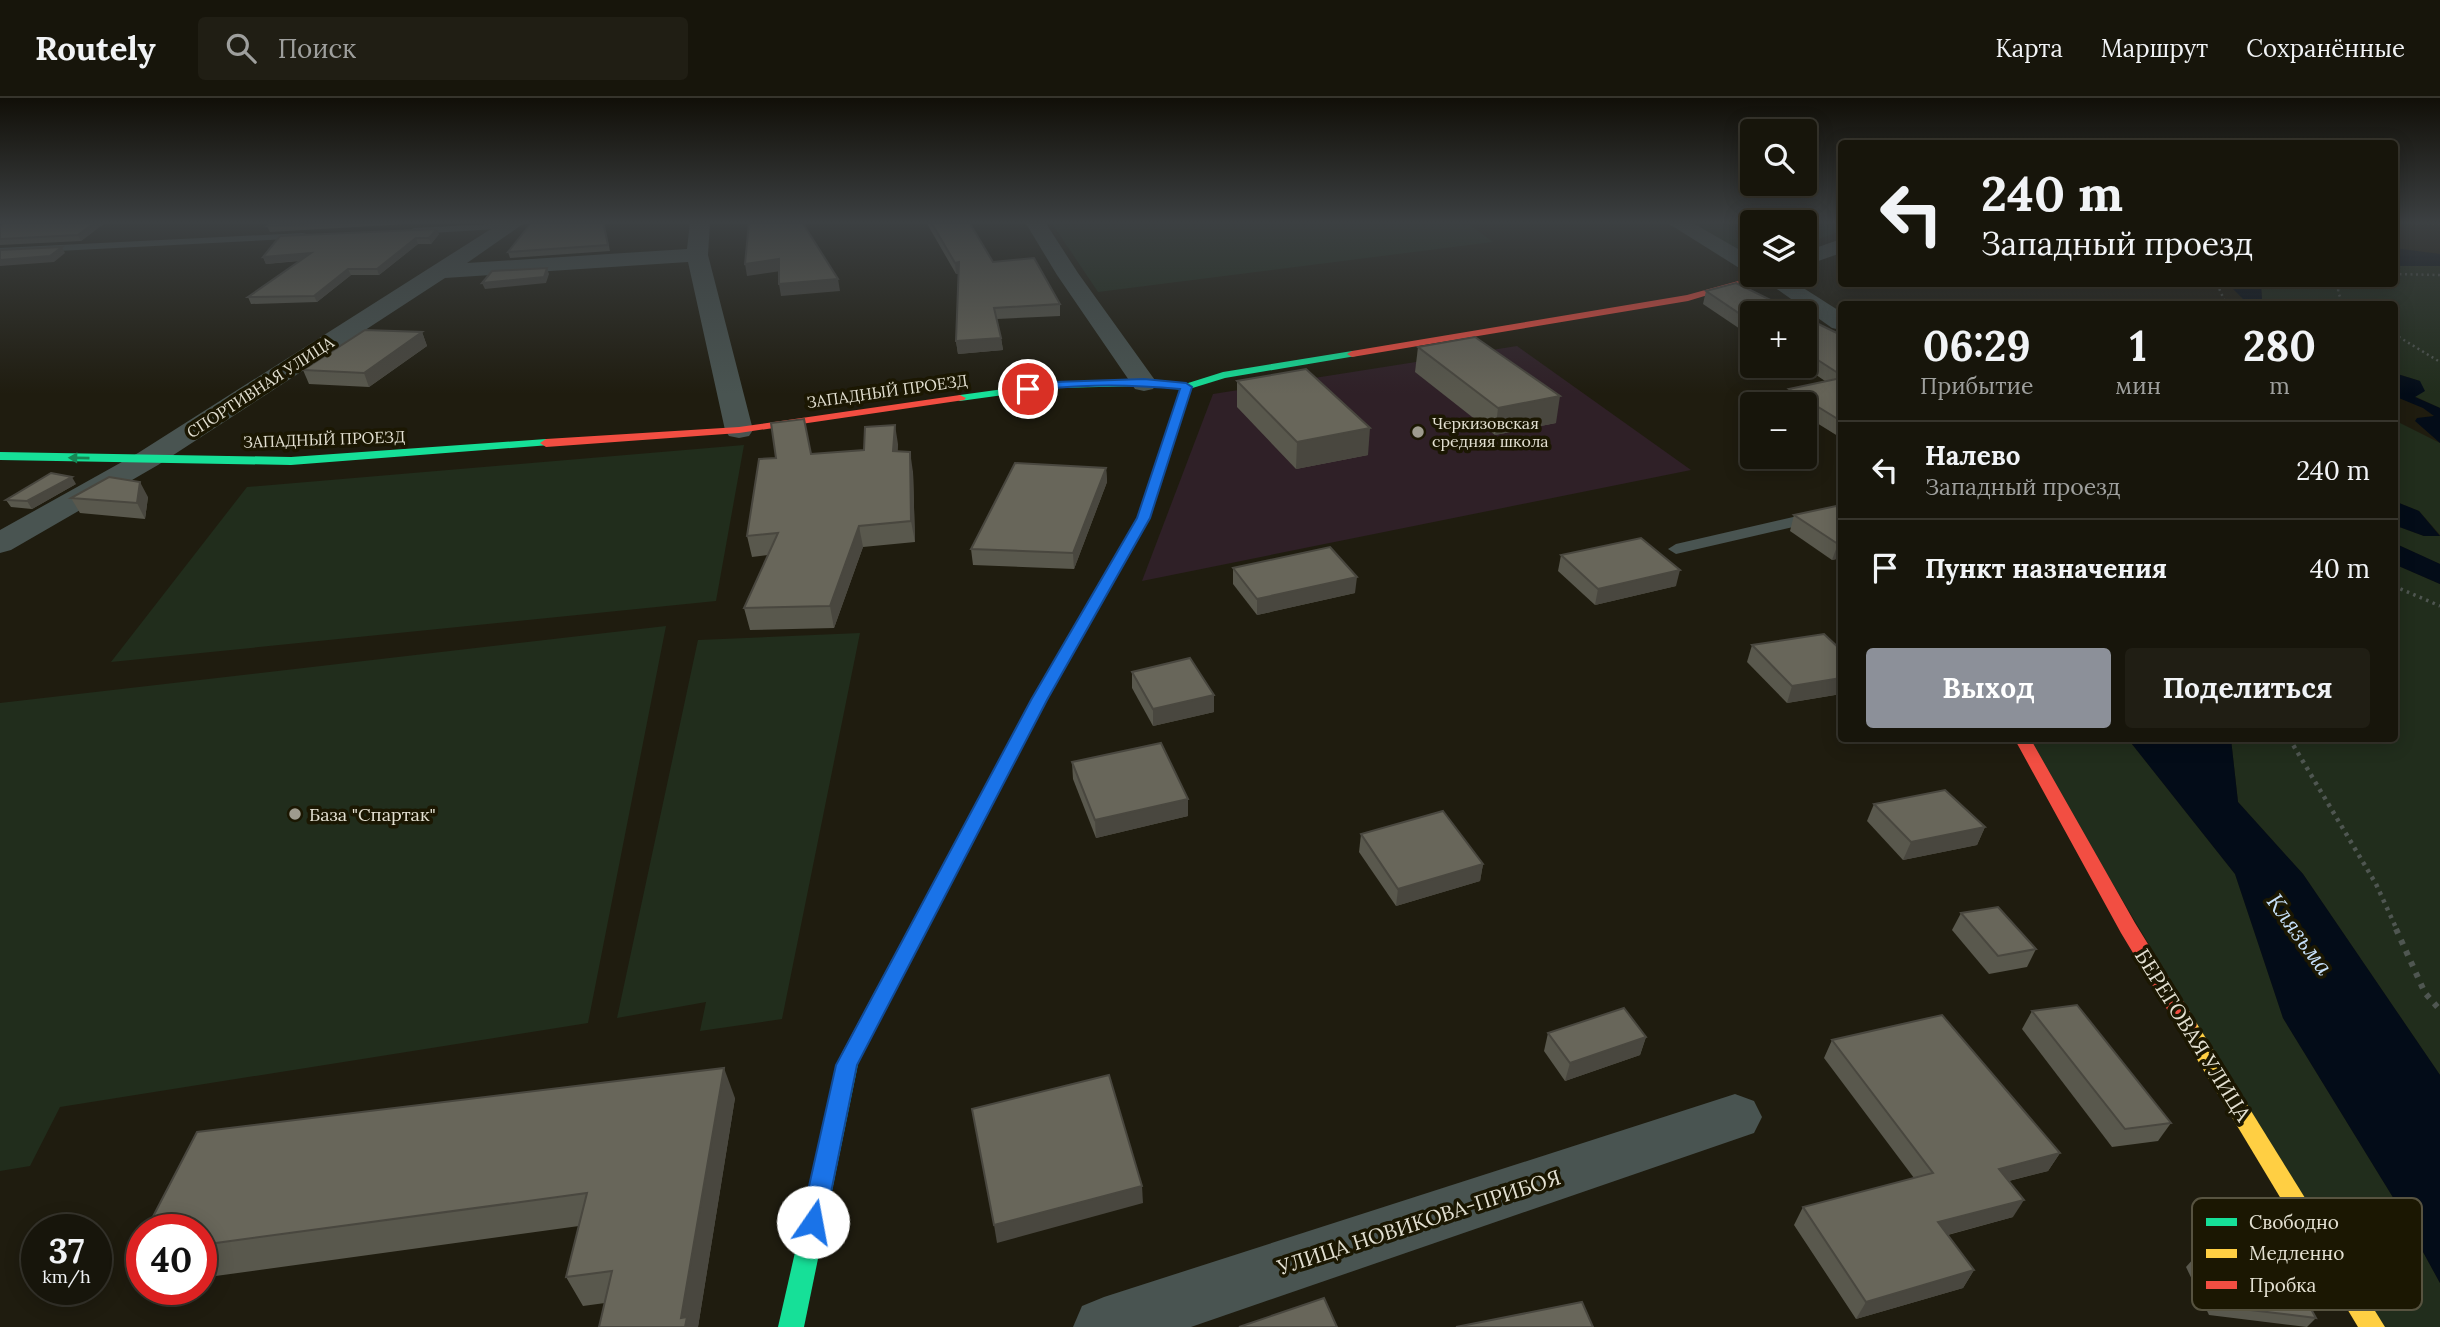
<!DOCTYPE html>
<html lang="ru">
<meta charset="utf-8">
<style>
:root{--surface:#17150b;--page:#201e14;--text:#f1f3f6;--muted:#9e9f9d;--line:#36342c;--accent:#8c9099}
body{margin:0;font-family:Lora,serif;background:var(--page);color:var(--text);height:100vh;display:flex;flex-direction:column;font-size:26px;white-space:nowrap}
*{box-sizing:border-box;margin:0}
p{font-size:23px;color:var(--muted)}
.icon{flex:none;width:38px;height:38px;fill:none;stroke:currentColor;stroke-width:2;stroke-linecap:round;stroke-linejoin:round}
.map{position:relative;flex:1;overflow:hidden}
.drawer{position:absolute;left:1838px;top:203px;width:560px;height:441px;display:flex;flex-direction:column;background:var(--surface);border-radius:7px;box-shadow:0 4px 18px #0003,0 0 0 2px var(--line)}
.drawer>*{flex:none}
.top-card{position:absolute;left:1838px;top:42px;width:560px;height:147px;border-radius:7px;box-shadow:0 4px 18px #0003,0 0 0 2px var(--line);background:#17150b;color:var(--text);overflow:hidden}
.tools{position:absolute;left:1740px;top:21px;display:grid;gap:14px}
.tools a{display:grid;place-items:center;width:77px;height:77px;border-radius:7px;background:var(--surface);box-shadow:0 4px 18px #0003,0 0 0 2px var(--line);font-size:35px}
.speed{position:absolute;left:21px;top:1116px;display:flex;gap:14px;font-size:35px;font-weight:700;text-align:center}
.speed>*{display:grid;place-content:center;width:91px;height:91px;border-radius:50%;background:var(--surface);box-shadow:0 4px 18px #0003,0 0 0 2px var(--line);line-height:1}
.speed small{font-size:18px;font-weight:400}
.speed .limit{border:10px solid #d22;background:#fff;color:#111}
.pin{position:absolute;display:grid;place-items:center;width:60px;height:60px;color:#fff;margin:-30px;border:4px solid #fff;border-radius:50%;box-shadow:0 2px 7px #0007}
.me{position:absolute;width:77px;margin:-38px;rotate:12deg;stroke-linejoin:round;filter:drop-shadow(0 0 5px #0008)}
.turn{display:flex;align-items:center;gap:24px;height:147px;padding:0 28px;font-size:32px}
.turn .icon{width:91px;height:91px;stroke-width:2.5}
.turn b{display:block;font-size:49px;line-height:60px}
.eta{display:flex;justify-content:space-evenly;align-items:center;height:119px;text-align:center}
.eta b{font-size:42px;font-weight:700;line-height:49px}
.primary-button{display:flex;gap:14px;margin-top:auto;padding:14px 28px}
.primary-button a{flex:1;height:80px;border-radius:7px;background:var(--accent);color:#fff;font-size:28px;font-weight:700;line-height:80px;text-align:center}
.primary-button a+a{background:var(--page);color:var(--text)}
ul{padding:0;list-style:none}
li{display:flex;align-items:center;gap:21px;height:98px;padding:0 28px;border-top:2px solid var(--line)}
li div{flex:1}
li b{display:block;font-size:26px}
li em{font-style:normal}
header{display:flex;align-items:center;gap:42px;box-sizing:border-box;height:98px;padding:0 35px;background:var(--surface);border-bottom:2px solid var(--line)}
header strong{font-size:33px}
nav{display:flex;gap:38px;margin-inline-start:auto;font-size:24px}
.search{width:490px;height:63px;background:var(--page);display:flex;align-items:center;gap:18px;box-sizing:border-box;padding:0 24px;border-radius:7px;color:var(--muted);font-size:26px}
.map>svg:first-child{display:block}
.education{fill:#2f2027}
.green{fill:#212d1c}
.water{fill:#030c18}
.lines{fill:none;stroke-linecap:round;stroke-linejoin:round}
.path-far3{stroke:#4f5651;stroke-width:2.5;stroke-dasharray:2 3.5;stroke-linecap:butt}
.path-far2{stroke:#4f5651;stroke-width:3.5;stroke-dasharray:2.5 4.5;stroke-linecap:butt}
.path-far1{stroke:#4f5651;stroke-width:4.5;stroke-dasharray:3.5 5;stroke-linecap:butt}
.path{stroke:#4f5651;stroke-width:6;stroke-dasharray:5 7;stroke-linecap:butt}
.lane{fill:#495451;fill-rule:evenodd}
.street{fill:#495451;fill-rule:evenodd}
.fast{fill:#16e098;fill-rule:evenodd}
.slow{fill:#ffcf43;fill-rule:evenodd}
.jam{fill:#f24e42;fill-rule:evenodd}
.wall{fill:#59584d}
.shaded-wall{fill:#49473f}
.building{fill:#68665a;stroke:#49473f;stroke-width:2}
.oneway{fill:#188654}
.route{fill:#1a73e8;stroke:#114b97;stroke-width:2}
.poi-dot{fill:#9e9b8e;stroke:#1b1702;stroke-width:2.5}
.labels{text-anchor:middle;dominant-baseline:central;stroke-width:7;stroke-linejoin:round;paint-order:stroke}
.far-street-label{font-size:16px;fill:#e3e0d2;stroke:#1b1702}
.far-poi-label{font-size:16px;fill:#e3e0d2;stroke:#1b1702;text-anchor:start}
.poi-label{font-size:18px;fill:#e3e0d2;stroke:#1b1702;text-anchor:start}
.near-street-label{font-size:21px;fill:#e3e0d2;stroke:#1b1702}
.near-water-label{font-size:23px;font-style:italic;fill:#c8e2fb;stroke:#1b1702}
.key{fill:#1b1702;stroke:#575340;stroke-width:2}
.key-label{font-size:19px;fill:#e3e0d2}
</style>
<header>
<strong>Routely</strong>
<div class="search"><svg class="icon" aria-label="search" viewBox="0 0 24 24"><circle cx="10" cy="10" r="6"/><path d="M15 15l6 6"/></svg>Поиск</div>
<nav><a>Карта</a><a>Маршрут</a><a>Сохранённые</a></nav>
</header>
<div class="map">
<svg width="2440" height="1229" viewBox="0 0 2440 1229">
<rect width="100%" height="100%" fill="#1f1c0f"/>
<path class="education" d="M1517,248L1691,372L1142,483L1213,296Z"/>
<g class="green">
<path d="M1051,124H1466L1493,144L1098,194Z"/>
<path d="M1686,124H1733L1743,161Z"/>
<path d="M1748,124H1841V133L1804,146V124H1752V138Z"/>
<path d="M2428,166L2440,168V310L2414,298L2420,283L2394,275V206H2283L2262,201L2261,186H2394V168Z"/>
<path d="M2394,322L2440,345V437L2419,413L2394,403Z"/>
<path d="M744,347L716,503L111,564L247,389Z"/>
<path d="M2394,427L2424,438H2440V466L2394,445Z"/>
<path d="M2394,466L2440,486V977L2303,776L2238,704L2231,641L2394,640Z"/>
<path d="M666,528L588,925L60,1009L30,1068L0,1073V605Z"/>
<path d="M860,535L782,921L700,933L706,904L617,920L698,542Z"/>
<path d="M2026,641H2128L2235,776L2283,920L2394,1101L2440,1185V1229H2378Z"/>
</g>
<g class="water">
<path d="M2394,150L2440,156V168H2394Z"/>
<path d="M2228,186H2261L2262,201L2283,206H2248Z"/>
<path d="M2394,275L2420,283L2425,293L2415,299L2440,310V345L2415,323L2417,320L2434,318L2423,310L2394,298Z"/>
<path d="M2394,403L2419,413L2440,438H2424L2394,427Z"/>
<path d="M2394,445L2440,466V486L2394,466Z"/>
<path d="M2128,641H2231L2238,704L2303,776L2440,977V1185L2394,1101L2283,920L2235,776Z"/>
</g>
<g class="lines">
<g class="path-far3">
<path d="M2394,125L2440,126"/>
<path d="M2394,176L2440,177"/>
<path d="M2217,186L2226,206"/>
<path d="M2339,186L2338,194L2343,206"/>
<path d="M2394,236L2440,264"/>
</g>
<path class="path-far2" d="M2394,488L2440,508"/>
<path class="path-far1" d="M2289,640L2376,786L2397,832"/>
<path class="path" d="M2396,831L2425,895L2440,912"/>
<g class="lane">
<path d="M510,125L515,128L514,130L414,136L409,133L414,130Z"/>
<path d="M303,135L307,136V140L0,156V150Z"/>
<path d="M1841,408V418L1676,456L1668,451L1676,446Z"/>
</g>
<g class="street">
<path d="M502,124H526L467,165L687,151L690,124H710L708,157L753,332L749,338L739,340L729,338L725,332L688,164L445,180L158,367L11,452L0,455V432L138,355Z"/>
<path d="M1025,124H1045L1078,175L1157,285L1153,291L1144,293L1135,291L1057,177Z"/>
<path d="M1666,124H1691L1752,159V175L1744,173Z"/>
<path d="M1841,141V155L1804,168V154Z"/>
<path d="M1757,177H1783L1841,214V232L1832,230Z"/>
<path d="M1735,996L1754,1003L1762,1019L1754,1035L1191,1229H1073L1082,1208L1104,1199Z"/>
</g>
<g class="fast">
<path d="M1352,253L1356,254V258L1225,280L1186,292L1144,288L1054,290L960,303L954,300L960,297L1054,284L1144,282L1185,286L1223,274Z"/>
<path d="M546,341L550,343V347L291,367L0,362V354L291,359Z"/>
<path d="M849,952L856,955L859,961L804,1229H778L839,961L842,955Z"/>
</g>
<g class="slow">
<path d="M980,708L986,710L989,714L856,967L849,970L842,967L839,961L842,955L971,714L974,710Z"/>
<path d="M2187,919L2194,921L2385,1229H2358L2180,933L2177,927L2180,921Z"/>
</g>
<g class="jam">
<path d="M1760,177H1774L1688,203L1352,259L1347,256L1352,253L1687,197Z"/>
<path d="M1186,286L1191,289L1150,420L1047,602L989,714L986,718H974L971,714L1031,602L1138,420L1181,289Z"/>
<path d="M960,297L966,300L964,302L739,335L546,349L540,345L546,341L739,329Z"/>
<path d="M2014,640H2030L2135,825L2194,921L2197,927L2194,933L2187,935L2180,933L2121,835Z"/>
</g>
</g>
<g class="wall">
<path d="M6,124H106L81,143L0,147V128Z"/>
<path d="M272,124H441L270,134L267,128Z"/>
<path d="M604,124L610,153L510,160L508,154Z"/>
<path d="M926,124H969L993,164L1060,206V218L997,221L1001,240L1003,252L958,256L956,243L959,176H956Z"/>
<path d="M439,136L431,146H418L379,177H351L317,204L251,206L248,199L300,163L266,166L263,159Z"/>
<path d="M1706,193L1752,215V239L1703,206Z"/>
<path d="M1804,219L1841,237V340L1804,317V306H1788L1785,305L1789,291L1825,283L1803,268H1804Z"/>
<path d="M422,234L427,248L369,289L309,286L303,272Z"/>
<path d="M1418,249L1556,325L1495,337L1415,274Z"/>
<path d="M1237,283L1368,357L1296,371L1237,309Z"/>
<path d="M898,346L897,354L913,374L915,444L863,449L834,530L750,532L744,510L768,457L752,459L747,438L811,356L864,352Z"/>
<path d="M1106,370L1107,384L1074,471L973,467L971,451Z"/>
<path d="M76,386L32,411L11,409L6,402Z"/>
<path d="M148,399L145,421L80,415L71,400Z"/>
<path d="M1841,407V460L1832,462L1790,433L1794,417Z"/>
<path d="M1561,457L1676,488L1595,507L1558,473Z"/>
<path d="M1233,470L1355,495L1257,517L1233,486Z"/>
<path d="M1752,547L1841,552V596L1787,605L1747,564Z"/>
<path d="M1132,574L1214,597V614L1153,628L1132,590Z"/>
<path d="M1072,664L1188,701V718L1096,740L1073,681Z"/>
<path d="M1874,706L1985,729L1977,747L1903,762L1867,723Z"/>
<path d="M1361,736L1483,766L1480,783L1396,808L1359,754Z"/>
<path d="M1961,815L2036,851L2027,869L1989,876L1952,832Z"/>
<path d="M2032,913L2171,1025L2158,1043L2112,1049L2022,931Z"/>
<path d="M1548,935L1646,939L1640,957L1565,983L1544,953Z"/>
<path d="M1832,942L2060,1055L2048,1073L2009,1083L2013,1119L1948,1137L1974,1172L1963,1190L1856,1221L1794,1127L1803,1109L1914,1080L1824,960Z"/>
<path d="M735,1000L698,1229H599L605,1205L583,1208L566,1179L579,1128L201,1180V1132Z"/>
<path d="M142,1141V1165L134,1156Z"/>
<path d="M2194,1160L2316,1220L2307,1229L2209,1217L2186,1169Z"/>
</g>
<g class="shaded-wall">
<path d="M95,124H106L81,143L78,137Z"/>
<path d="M437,131L439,136L431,146L429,140Z"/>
<path d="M416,140L418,146L379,177L377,171Z"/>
<path d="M62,149L65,155L54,164L0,168V162Z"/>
<path d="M311,155L313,161L266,166L263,159Z"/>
<path d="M779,161L781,173L747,178L745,166Z"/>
<path d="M959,164L960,176H956L955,165Z"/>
<path d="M547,170L549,176L546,185L485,191L482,185Z"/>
<path d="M348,171L351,177L317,204L314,198Z"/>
<path d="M838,181L840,193L781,198L779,186Z"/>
<path d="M422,234L427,248L369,289L364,275Z"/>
<path d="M1001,240L1003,252L958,256L956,243Z"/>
<path d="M1560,298L1556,325L1495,337L1498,310Z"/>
<path d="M895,327L898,346L897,373L893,353Z"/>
<path d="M1370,330L1368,357L1296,371L1297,344Z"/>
<path d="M910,354L913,374L915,444L911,423Z"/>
<path d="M1106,370L1107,384L1074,471L1073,455Z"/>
<path d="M72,379L76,386L32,411L27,403Z"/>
<path d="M140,384L148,399L145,421L137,405Z"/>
<path d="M859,428L863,449L834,530L830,508Z"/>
<path d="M1841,445V460L1832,462L1838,446Z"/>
<path d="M1680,472L1676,488L1595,507L1598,491Z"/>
<path d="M1357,479L1355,495L1257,517V501Z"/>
<path d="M1841,580V596L1787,605L1792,588Z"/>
<path d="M1214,597V614L1153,628V611Z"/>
<path d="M1188,701V718L1096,740L1095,722Z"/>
<path d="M1985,729L1977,747L1903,762L1911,744Z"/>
<path d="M1483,766L1480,783L1396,808L1398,791Z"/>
<path d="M1646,939L1640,957L1565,983L1570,965Z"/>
<path d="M724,970L735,1000L698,1229H685L681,1220Z"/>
<path d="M2060,1055L2048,1073L1988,1088L1999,1071Z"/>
<path d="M1142,1088L1143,1105L997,1145L994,1127Z"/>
<path d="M2024,1102L2013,1119L1928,1142L1938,1124Z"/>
<path d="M1974,1172L1963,1190L1856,1221L1866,1204Z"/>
</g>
<g class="building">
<path d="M6,124H95L78,137L0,141V128Z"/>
<path d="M272,124H338L267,128Z"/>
<path d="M532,124H603L608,147L508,154Z"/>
<path d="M749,124H802L838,181L779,186V161L745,166Z"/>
<path d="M931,124H969L993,164L1034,160L1060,206L994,210L1001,240L956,243L959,164L955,165Z"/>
<path d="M437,131L429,140H416L377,171H348L314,198L248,199L311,155L263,159L280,138Z"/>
<path d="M62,149L50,158L0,162V152Z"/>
<path d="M547,170L544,179L482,185L492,173Z"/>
<path d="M1736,185L1797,215H1752V224L1706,193Z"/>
<path d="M1804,219L1841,237V277L1804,253Z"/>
<path d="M365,232L422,234L364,275L303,272Z"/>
<path d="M1475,239L1560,298L1498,310L1418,249Z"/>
<path d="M1306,271L1370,330L1297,344L1237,283Z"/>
<path d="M1841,280V323L1789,291Z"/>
<path d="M804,321L811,356L864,352L865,329L895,327L893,353L910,354L911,423L859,428L830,508L744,510L778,435L747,438L759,361L776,360L771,325Z"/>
<path d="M1015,365L1106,370L1073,455L971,451Z"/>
<path d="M51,375L72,379L27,403L6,402Z"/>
<path d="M109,379L140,384L137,405L71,400Z"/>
<path d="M1841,407V445L1838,446L1794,417Z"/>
<path d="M1641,440L1680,472L1598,491L1561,457Z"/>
<path d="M1330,449L1357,479L1257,501L1233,470Z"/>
<path d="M1824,536L1841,552V580L1792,588L1752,547Z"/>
<path d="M1190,560L1214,597L1153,611L1132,574Z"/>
<path d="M1161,645L1188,701L1095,722L1072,664Z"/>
<path d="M1945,692L1985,729L1911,744L1874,706Z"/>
<path d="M1443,713L1483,766L1398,791L1361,736Z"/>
<path d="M1998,809L2036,851L1998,858L1961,815Z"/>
<path d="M2077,907L2171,1025L2125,1031L2032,913Z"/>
<path d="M1624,910L1646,939L1570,965L1548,935Z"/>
<path d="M1942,917L2060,1055L1999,1071L2024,1102L1938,1124L1974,1172L1866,1204L1803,1109L1933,1075L1832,942Z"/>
<path d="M724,970L681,1220L687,1219L685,1229H599L612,1173L566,1179L587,1095L201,1147V1132H146L197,1034Z"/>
<path d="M1109,977L1142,1088L994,1127L972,1011Z"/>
<path d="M142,1141V1155L134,1156Z"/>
<path d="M2194,1160L2289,1171L2316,1220L2217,1208Z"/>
<path d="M1324,1200L1337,1229H1239Z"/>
<path d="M1582,1204L1593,1229H1456Z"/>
</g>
<defs><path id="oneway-solid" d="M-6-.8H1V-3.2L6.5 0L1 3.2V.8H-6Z" transform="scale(1.75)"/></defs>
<use class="oneway" href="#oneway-solid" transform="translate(79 360) rotate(-179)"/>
<linearGradient id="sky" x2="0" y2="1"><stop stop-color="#110f08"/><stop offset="0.42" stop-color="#3c4042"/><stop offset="1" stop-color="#3c4042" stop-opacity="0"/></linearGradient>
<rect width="2440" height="296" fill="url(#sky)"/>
<path class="route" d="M1144,281L1186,285L1192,289L1150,420L1047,602L857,967L825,1124L821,1132L813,1135L805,1132L801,1124L836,967L1031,602L1137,420L1180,291C1138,287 1095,286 1054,290C1043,291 1031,297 1022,291L1054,284Z"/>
<g class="poi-dot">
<circle cx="1418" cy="334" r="7"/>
<circle cx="295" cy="716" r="7"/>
</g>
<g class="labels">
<g class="far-street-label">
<text transform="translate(260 289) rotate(-33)">СПОРТИВНАЯ УЛИЦА</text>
<text transform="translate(887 293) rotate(-8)">ЗАПАДНЫЙ ПРОЕЗД</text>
<text transform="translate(324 341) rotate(-2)">ЗАПАДНЫЙ ПРОЕЗД</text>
</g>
<g class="far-poi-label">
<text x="1432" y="325">Черкизовская<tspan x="1432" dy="18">средняя школа</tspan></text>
</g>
<g class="poi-label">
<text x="309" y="716">База "Спартак"</text>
</g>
<g class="near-street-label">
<text transform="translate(2193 937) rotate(58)">БЕРЕГОВАЯ УЛИЦА</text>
<text transform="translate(1419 1124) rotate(-18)">УЛИЦА НОВИКОВА-ПРИБОЯ</text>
</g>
<g class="near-water-label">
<text transform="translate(2300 836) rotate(54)">Клязьма</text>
</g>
</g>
<rect x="2192" y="1100" width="230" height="112" rx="10" class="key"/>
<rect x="2206" y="1120" width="31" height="8" fill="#16e098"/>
<rect x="2206" y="1151" width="31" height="9" fill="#ffcf43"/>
<rect x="2206" y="1183" width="31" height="8" fill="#f24e42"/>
<g class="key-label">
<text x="2249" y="1131">Свободно</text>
<text x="2249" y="1162">Медленно</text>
<text x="2249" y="1194">Пробка</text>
</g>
</svg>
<div class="tools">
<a><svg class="icon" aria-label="search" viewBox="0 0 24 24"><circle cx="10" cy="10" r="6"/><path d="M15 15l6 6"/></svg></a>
<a><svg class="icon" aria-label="layers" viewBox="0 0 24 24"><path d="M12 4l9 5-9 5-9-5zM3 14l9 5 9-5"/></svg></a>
<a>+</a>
<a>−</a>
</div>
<div class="speed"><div>37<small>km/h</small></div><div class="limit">40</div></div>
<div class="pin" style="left:1028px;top:291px;background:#d93025"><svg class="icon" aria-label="arrive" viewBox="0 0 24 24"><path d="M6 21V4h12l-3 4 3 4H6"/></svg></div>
<svg class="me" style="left:813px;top:1124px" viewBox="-20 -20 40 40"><circle r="19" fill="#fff"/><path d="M0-13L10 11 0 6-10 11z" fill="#1a73e8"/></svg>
<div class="top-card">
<div class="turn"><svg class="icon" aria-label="left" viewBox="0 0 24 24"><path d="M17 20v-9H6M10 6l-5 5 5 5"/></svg><div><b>240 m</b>Западный проезд</div></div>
</div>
<section class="drawer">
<div class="eta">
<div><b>06:29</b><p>Прибытие</p></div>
<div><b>1</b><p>мин</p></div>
<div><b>280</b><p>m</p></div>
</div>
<ul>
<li><svg class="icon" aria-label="left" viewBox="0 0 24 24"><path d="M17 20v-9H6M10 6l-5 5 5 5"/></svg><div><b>Налево</b><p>Западный проезд</p></div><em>240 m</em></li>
<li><svg class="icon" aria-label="arrive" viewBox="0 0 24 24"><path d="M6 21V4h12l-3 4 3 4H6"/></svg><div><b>Пункт назначения</b></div><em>40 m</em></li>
</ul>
<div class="primary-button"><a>Выход</a><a>Поделиться</a></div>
</section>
</div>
